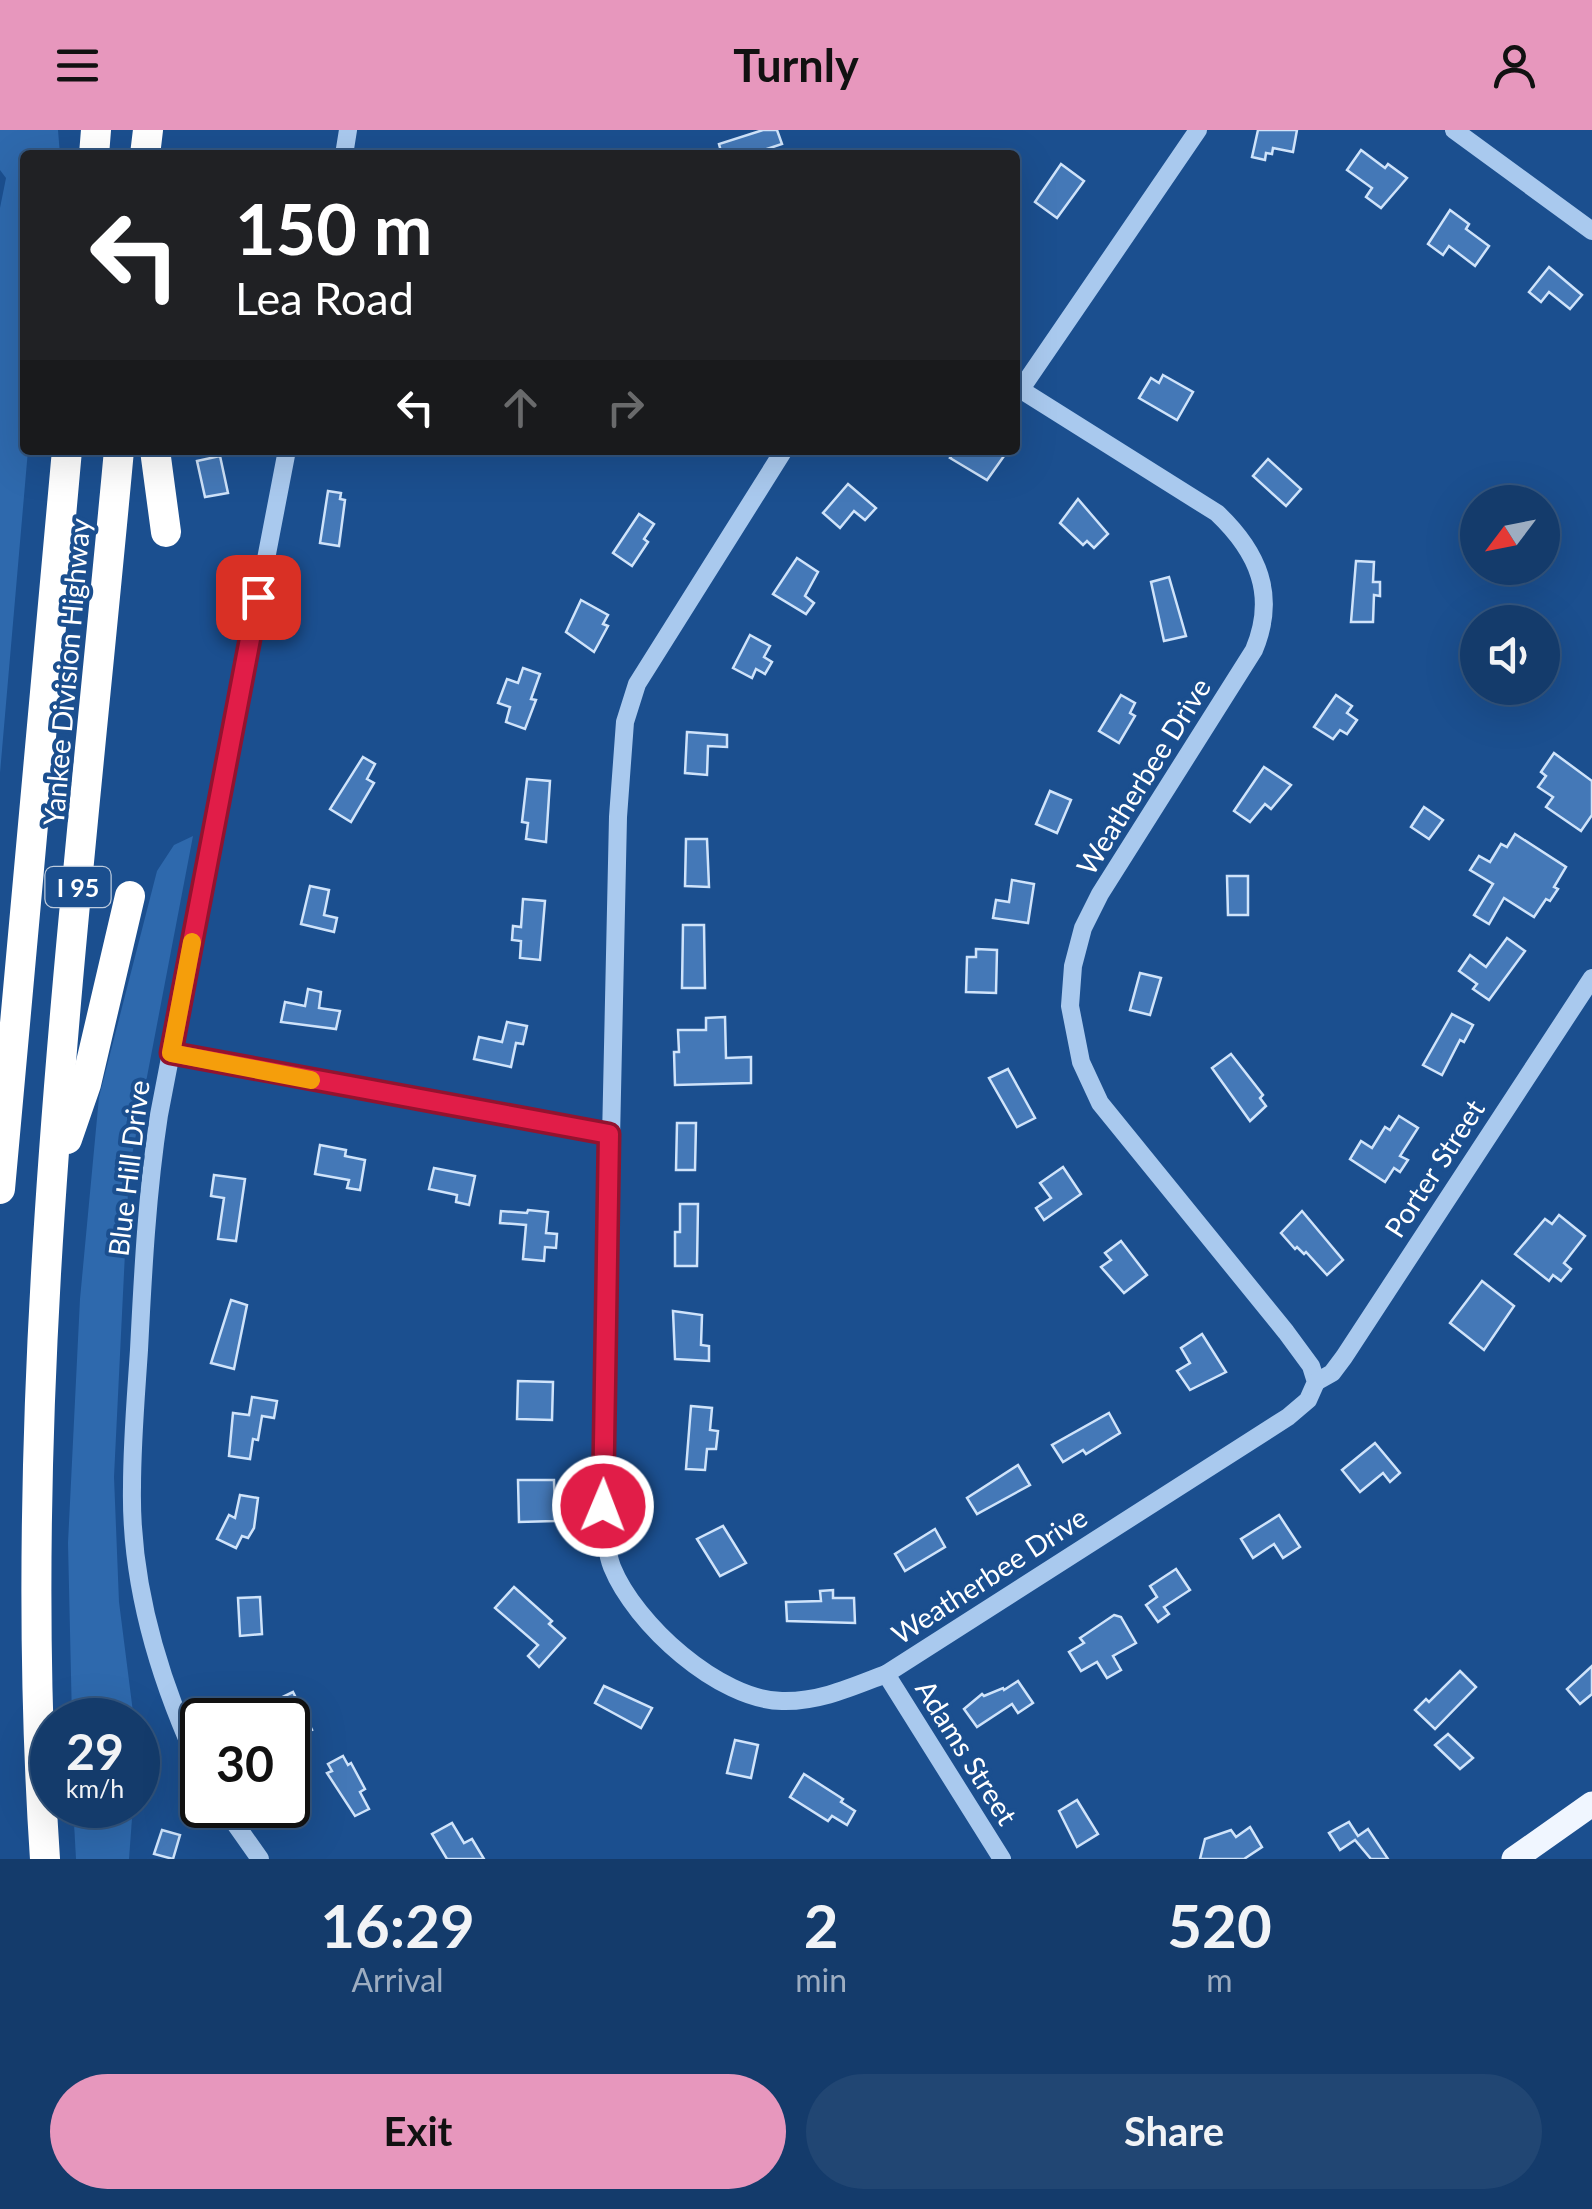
<!DOCTYPE html>
<style>
:root{--surface:#143b6b;--page:#214673;--text:#f1f3f6;--muted:#9dadc1;--line:#33557e;--accent:#e797bd}
body{margin:0;font-family:Lato,sans-serif;background:var(--page);color:var(--text);height:100vh;display:flex;flex-direction:column;font-size:38px;white-space:nowrap}
*{box-sizing:border-box;margin:0}
p{font-size:32px;color:var(--muted)}
.icon{flex:none;width:55px;height:55px;fill:none;stroke:currentColor;stroke-width:2;stroke-linecap:round;stroke-linejoin:round}
.map{position:relative;height:1729px;overflow:hidden}
.details{display:flex;flex-direction:column;background:var(--surface);flex:1}
.details>*{flex:none}
.top-card{position:absolute;left:20px;top:20px;width:1000px;height:305px;border-radius:10px;box-shadow:0 10px 40px #0002,0 0 0 2px var(--line);background:#202124;color:#fff;overflow:hidden}
.needle{width:65px;rotate:238deg}
.buttons{position:absolute;left:1460px;top:355px;display:grid;gap:20px}
.buttons a{display:grid;place-items:center;width:100px;height:100px;border-radius:50%;background:var(--surface);box-shadow:0 10px 40px #0002,0 0 0 2px var(--line);font-size:50px}
.speed{position:absolute;left:30px;top:1568px;display:flex;gap:20px;font-size:50px;font-weight:700;text-align:center}
.speed>*{display:grid;place-content:center;width:130px;height:130px;border-radius:50%;background:var(--surface);box-shadow:0 10px 40px #0002,0 0 0 2px var(--line);line-height:1}
.speed small{font-size:25px;font-weight:400}
.speed .limit{border:5px solid #111;border-radius:15px;background:#fff;color:#111}
.pin{position:absolute;display:grid;place-items:center;width:85px;height:85px;color:#fff;margin:-42px;border-radius:20px;box-shadow:0 5px 15px #0006}
.me{position:absolute;width:110px;margin:-55px;rotate:1deg;stroke-linejoin:round;filter:drop-shadow(0 0 8px #0008)}
.turn{display:flex;align-items:center;gap:35px;height:210px;padding:0 50px;font-size:45px}
.turn .icon{width:130px;height:130px;stroke-width:2.5}
.turn b{display:block;font-size:70px;line-height:85px}
.lanes{display:flex;align-items:center;height:95px;padding:0 50px;background:#0003;justify-content:center;gap:50px;direction:ltr}
.lanes .off{opacity:.35}
.eta{display:flex;justify-content:space-evenly;align-items:center;height:170px;text-align:center}
.eta b{font-size:60px;font-weight:700;line-height:70px}
.cta{display:flex;gap:20px;margin-top:auto;padding:20px 50px}
.cta a{flex:1;height:115px;border-radius:60px;background:var(--accent);color:#111;font-size:40px;font-weight:700;line-height:115px;text-align:center}
.cta a+a{background:var(--page);color:var(--text)}
header{display:flex;justify-content:space-between;align-items:center;height:130px;padding:0 50px;background:var(--accent);color:#111;font-size:45px;font-weight:700}
.map>svg:first-child{display:block}
.green{fill:#2e69ad}
.building{fill:#4478b7;stroke:#cfe3fa;stroke-width:2.5}
.lines{fill:none;stroke-linecap:round;stroke-linejoin:round}
.minor{stroke:#a9c9ee;stroke-width:18}
.major{stroke:#f0f6ff;stroke-width:25}
.highway{stroke:#fff;stroke-width:30}
.route-casing{stroke:#92132f;stroke-width:25}
.route{stroke:#e11d48;stroke-width:18}
.slow{stroke:#f59e0b;stroke-width:18}
.labels{text-anchor:middle;dominant-baseline:central;stroke-width:8;stroke-linejoin:round;paint-order:stroke}
.shield{fill:#1b4f8f;stroke:#bbcadd;stroke-width:2.5}
.shield-label{font-size:25px;font-weight:bold;fill:#fff}
.street-label{font-size:28px;fill:#fff;stroke:#1b4f8f}
</style>
<header><svg class="icon" aria-label="menu" viewBox="0 0 24 24"><path d="M4 6h16M4 12h16M4 18h16"/></svg>Turnly<svg class="icon" aria-label="person" viewBox="0 0 24 24"><circle cx="12" cy="8" r="4"/><path d="M4 21q1-7 8-7t8 7"/></svg></header>
<div class="map">
<svg width="1592" height="1729" viewBox="0 0 1592 1729">
<rect width="100%" height="100%" fill="#1b4f8f"/>
<g class="green">
<path d="M0,0H58L60,25H25V320H28L0,643V78L6,48L0,40Z"/>
<path d="M193,706L129,1041L114,1347L119,1472L134,1590H72L68,1413L80,1169L99,967L157,741L174,715Z"/>
<path d="M73,1675H133L129,1729H76Z"/>
</g>
<g class="building">
<path d="M763,0H777L782,14L761,21L762,25H722L719,14Z"/>
<path d="M1258,0H1297L1293,22L1273,18L1272,24L1266,23L1265,30L1252,27Z"/>
<path d="M1361,20L1385,38L1388,34L1407,48L1381,78L1366,67L1372,58L1347,40Z"/>
<path d="M1061,34L1084,51L1057,88L1035,72Z"/>
<path d="M1450,80L1469,94L1466,99L1489,116L1475,136L1449,116L1443,125L1428,114Z"/>
<path d="M1549,137L1582,165L1570,179L1549,162L1541,172L1529,162Z"/>
<path d="M1163,245L1193,262L1177,290L1139,268L1151,248L1159,253Z"/>
<path d="M956,320H996L1004,326L987,350L950,328Z"/>
<path d="M220,326L228,363L205,367L197,331Z"/>
<path d="M1268,329L1301,359L1286,376L1253,346Z"/>
<path d="M848,354L876,378L865,390L854,381L840,398L823,383Z"/>
<path d="M328,361L341,363L340,369L345,370L339,416L320,413Z"/>
<path d="M1078,369L1108,404L1094,418L1087,411L1083,415L1060,393Z"/>
<path d="M639,384L654,394L644,409L648,412L632,436L613,423Z"/>
<path d="M797,428L818,442L805,466L814,473L806,484L773,464Z"/>
<path d="M1356,431L1374,432L1373,452H1380V466L1374,465L1373,492H1351Z"/>
<path d="M1169,447L1186,506L1164,511L1151,452Z"/>
<path d="M581,470L608,485L603,494L608,496L594,522L566,502Z"/>
<path d="M750,505L770,516L764,527L772,532L765,544L756,539L752,548L733,538Z"/>
<path d="M523,538L540,544L531,569L536,570L525,599L506,592L510,577L498,573L507,549L518,553Z"/>
<path d="M1121,565L1135,573L1130,583L1135,586L1119,613L1099,601Z"/>
<path d="M1336,565L1352,576L1347,583L1357,590L1347,604L1340,600L1333,609L1314,597Z"/>
<path d="M687,602L727,605V617L708,616L707,645L685,643Z"/>
<path d="M1554,623L1592,651V685L1581,701L1546,677L1553,667L1538,657L1546,646L1541,642Z"/>
<path d="M363,627L375,634L367,649L374,653L351,692L330,679Z"/>
<path d="M1264,637L1291,655L1271,679L1265,674L1250,692L1234,681Z"/>
<path d="M527,649L550,651L546,712L526,709L528,693L522,692Z"/>
<path d="M1050,661L1071,670L1057,703L1036,694Z"/>
<path d="M1424,677L1443,690L1429,709L1411,697Z"/>
<path d="M1515,704L1566,737L1554,757L1558,759L1550,771L1546,769L1534,787L1504,768L1489,794L1474,785L1493,754L1470,740L1479,726L1490,732L1501,714L1507,717Z"/>
<path d="M686,709H707L709,757L685,756Z"/>
<path d="M1227,746H1248V785H1228Z"/>
<path d="M1012,750L1034,754L1028,793L993,788L996,770L1009,772Z"/>
<path d="M310,756L329,760L324,785L337,788L334,802L301,794Z"/>
<path d="M523,769L545,771L540,830L520,828L521,811L512,810L513,796L521,797Z"/>
<path d="M683,795H704L705,858H682Z"/>
<path d="M1507,808L1525,821L1489,870L1473,859L1477,854L1459,841L1470,825L1486,837Z"/>
<path d="M976,819L997,820L996,863L966,862L967,827H976Z"/>
<path d="M1140,843L1161,848L1150,885L1130,880Z"/>
<path d="M308,859L321,862L319,878L340,881L336,899L281,892L285,872L305,876Z"/>
<path d="M1452,884L1473,895L1464,912L1460,910L1442,945L1423,935Z"/>
<path d="M725,887L726,928L751,927V953L675,955L674,922H679L678,900H706V888Z"/>
<path d="M507,892L527,896L523,914L516,913L511,937L474,929L479,907L502,912Z"/>
<path d="M1231,924L1263,965L1260,968L1266,976L1250,991L1212,938Z"/>
<path d="M1008,939L1035,988L1017,997L989,948Z"/>
<path d="M1399,986L1418,998L1400,1026L1408,1030L1400,1042L1394,1038L1385,1052L1350,1029L1361,1011L1372,1018L1385,997L1390,1000Z"/>
<path d="M677,993H696L695,1040H676Z"/>
<path d="M320,1015L346,1020L345,1026L365,1030L360,1060L347,1058L349,1050L315,1044Z"/>
<path d="M1063,1037L1081,1064L1044,1090L1036,1078L1051,1068L1040,1053Z"/>
<path d="M434,1038L475,1046L469,1075L456,1072L457,1065L429,1059Z"/>
<path d="M214,1045L245,1049L236,1111L218,1109L224,1068L211,1066Z"/>
<path d="M680,1074H698L697,1136H675V1102H680Z"/>
<path d="M528,1080L548,1082L546,1103L557,1104L556,1118L545,1117L544,1131L523,1129L526,1095L500,1093L501,1081L527,1083Z"/>
<path d="M1302,1081L1343,1130L1327,1145L1306,1122L1304,1124L1297,1117L1295,1119L1281,1103Z"/>
<path d="M1559,1085L1585,1106L1564,1133L1571,1139L1561,1151L1553,1145L1549,1151L1515,1124L1545,1089L1552,1094Z"/>
<path d="M1121,1111L1147,1145L1124,1163L1101,1137L1111,1130L1105,1123Z"/>
<path d="M1482,1151L1514,1176L1484,1220L1450,1193Z"/>
<path d="M231,1170L247,1175L234,1239L211,1233Z"/>
<path d="M673,1181L702,1185L701,1215L709,1216V1231L675,1229Z"/>
<path d="M1202,1204L1226,1242L1190,1260L1177,1241L1190,1233L1181,1218Z"/>
<path d="M518,1251L553,1252L552,1290L517,1289Z"/>
<path d="M252,1267L277,1271L274,1288L262,1286L258,1310L253,1309L250,1329L229,1326L233,1283L249,1285Z"/>
<path d="M691,1276L712,1278L710,1300L718,1301L716,1319H707L705,1340L686,1339Z"/>
<path d="M1109,1283L1120,1303L1086,1324L1083,1320L1063,1332L1052,1315Z"/>
<path d="M1375,1313L1400,1343L1390,1352L1383,1343L1360,1362L1342,1340Z"/>
<path d="M1018,1335L1030,1355L977,1384L967,1368Z"/>
<path d="M518,1350H554L555,1391L519,1392Z"/>
<path d="M240,1365L258,1368L254,1398L248,1408L242,1406L236,1418L217,1409L229,1385L235,1388Z"/>
<path d="M1279,1385L1300,1417L1283,1428L1274,1414L1253,1428L1241,1409Z"/>
<path d="M723,1396L746,1433L720,1446L697,1409Z"/>
<path d="M935,1399L945,1417L905,1441L895,1424Z"/>
<path d="M1176,1439L1190,1460L1164,1477L1169,1484L1158,1492L1146,1475L1157,1467L1150,1456Z"/>
<path d="M514,1457L552,1491L549,1494L565,1508L539,1537L528,1526L538,1515L495,1478Z"/>
<path d="M833,1460V1468H854L855,1493L787,1491L786,1472L821,1471L820,1461Z"/>
<path d="M260,1467L262,1504L240,1506L238,1468Z"/>
<path d="M1114,1485L1121,1487L1136,1513L1113,1526L1121,1540L1107,1548L1097,1532L1081,1541L1069,1522L1084,1513L1080,1508Z"/>
<path d="M1592,1536V1564L1580,1574L1567,1559Z"/>
<path d="M1460,1541L1476,1557L1435,1599L1415,1580L1426,1569L1429,1572Z"/>
<path d="M1018,1551L1033,1573L1018,1583L1012,1574L977,1597L964,1579L982,1564L984,1566L1003,1558L1004,1560Z"/>
<path d="M604,1556L652,1578L641,1598L595,1573Z"/>
<path d="M293,1562L312,1600L294,1608L288,1590H279L270,1573Z"/>
<path d="M1448,1604L1473,1628L1460,1639L1435,1615Z"/>
<path d="M735,1610L758,1615L751,1648L727,1643Z"/>
<path d="M343,1626L348,1635L351,1633L365,1659L360,1662L369,1679L355,1686L327,1643L332,1641L328,1634Z"/>
<path d="M804,1644L843,1669L841,1672L855,1681L847,1695L832,1686L828,1691L790,1667Z"/>
<path d="M1077,1670L1098,1704L1077,1717L1059,1681Z"/>
<path d="M1349,1692L1358,1706L1368,1699L1388,1729H1371L1355,1710L1340,1720L1329,1703Z"/>
<path d="M452,1693L464,1713L472,1709L484,1729H447L432,1704Z"/>
<path d="M1250,1697L1262,1717L1244,1729H1200L1205,1709L1231,1700L1236,1707Z"/>
<path d="M162,1700L180,1705L173,1729L154,1724Z"/>
</g>
<g class="lines">
<g class="minor">
<path d="M1454,0L1592,101"/>
<path d="M344,25L348,0"/>
<path d="M1021,259L1198,0"/>
<path d="M784,320L637,554L625,592L618,687L603,1376C605,1397 605,1418 612,1437C635,1494 719,1570 782,1571C819,1572 852,1557 886,1544L1288,1287L1308,1270L1316,1252L1311,1236L1286,1202L1100,973L1081,932L1070,876L1073,836L1083,798L1100,764L1254,520C1277,465 1258,422 1217,383L1015,256"/>
<path d="M171,923L609,1004"/>
<path d="M1316,1252L1332,1243L1344,1227L1592,848"/>
<path d="M886,1544L1002,1729"/>
<path d="M202,1642C160,1553 130,1457 132,1357C132,1311 136,1266 139,1220C143,1141 147,1063 159,985L287,320"/>
<path d="M222,1675L260,1729"/>
</g>
<path class="major" d="M1514,1729L1592,1674"/>
<g class="highway">
<path d="M94,25L96,0"/>
<path d="M145,25L148,0"/>
<path d="M155,320L166,402"/>
<path d="M67,1009L86,954L130,766"/>
<path d="M0,1059L67,320"/>
<path d="M45,1729C13,1258 76,788 119,320"/>
</g>
</g>
<g class="lines">
<defs>
<path id="route" d="M258,467L171,923L609,1004L603,1376"/>
</defs>
<use href="#route" class="route-casing"/>
<use href="#route" class="route"/>
<path class="slow" d="M192,812L171,923L311,950"/>
</g>
<g class="labels">
<rect class="shield" x="45.5" y="737" width="65" height="40" rx="8"/>
<g class="shield-label">
<text x="78" y="757">I 95</text>
</g>
<g class="street-label">
<text transform="translate(66 542) rotate(-85)">Yankee Division Highway</text>
<text transform="translate(1143 646) rotate(-58)">Weatherbee Drive</text>
<text transform="translate(128 1038) rotate(-83)">Blue Hill Drive</text>
<text transform="translate(1434 1038) rotate(-57)">Porter Street</text>
<text transform="translate(989 1445) rotate(-33)">Weatherbee Drive</text>
<text transform="translate(967 1622) rotate(58)">Adams Street</text>
</g>
</g>
</svg>
<div class="buttons">
<a><svg class="needle" viewBox="-14 -14 28 28"><path d="M0-13l5 13h-10z" fill="#e53935"/><path d="M0 13l5-13h-10z" fill="#9dadc1"/></svg></a>
<a><svg class="icon" aria-label="sound" viewBox="0 0 24 24"><path d="M4 9h4l5-4v14l-5-4H4zM17 9q2 3 0 6"/></svg></a>
</div>
<div class="speed"><div>29<small>km/h</small></div><div class="limit">30</div></div>
<div class="pin" style="left:258px;top:467px;background:#d93025"><svg class="icon" aria-label="arrive" viewBox="0 0 24 24"><path d="M6 21V4h12l-3 4 3 4H6"/></svg></div>
<svg class="me" style="left:603px;top:1376px" viewBox="-20 -20 40 40"><circle r="17" fill="#e11d48" stroke="#fff" stroke-width="3"/><path d="M0-11L8 9 0 5-8 9z" fill="#fff"/></svg>
<div class="top-card">
<div class="turn"><svg class="icon" aria-label="left" viewBox="0 0 24 24"><path d="M17 20v-9H6M10 6l-5 5 5 5"/></svg><div><b>150 m</b>Lea Road</div></div>
<div class="lanes"><svg class="icon" aria-label="left" viewBox="0 0 24 24"><path d="M17 20v-9H6M10 6l-5 5 5 5"/></svg><svg class="icon off" aria-label="ahead" viewBox="0 0 24 24"><path d="M12 20V5M6 11l6-6 6 6"/></svg><svg class="icon off" aria-label="right" viewBox="0 0 24 24"><path d="M7 20v-9h11M14 6l5 5-5 5"/></svg></div>
</div>
</div>
<section class="details">
<div class="eta">
<div><b>16:29</b><p>Arrival</p></div>
<div><b>2</b><p>min</p></div>
<div><b>520</b><p>m</p></div>
</div>
<div class="cta"><a>Exit</a><a>Share</a></div>
</section>
